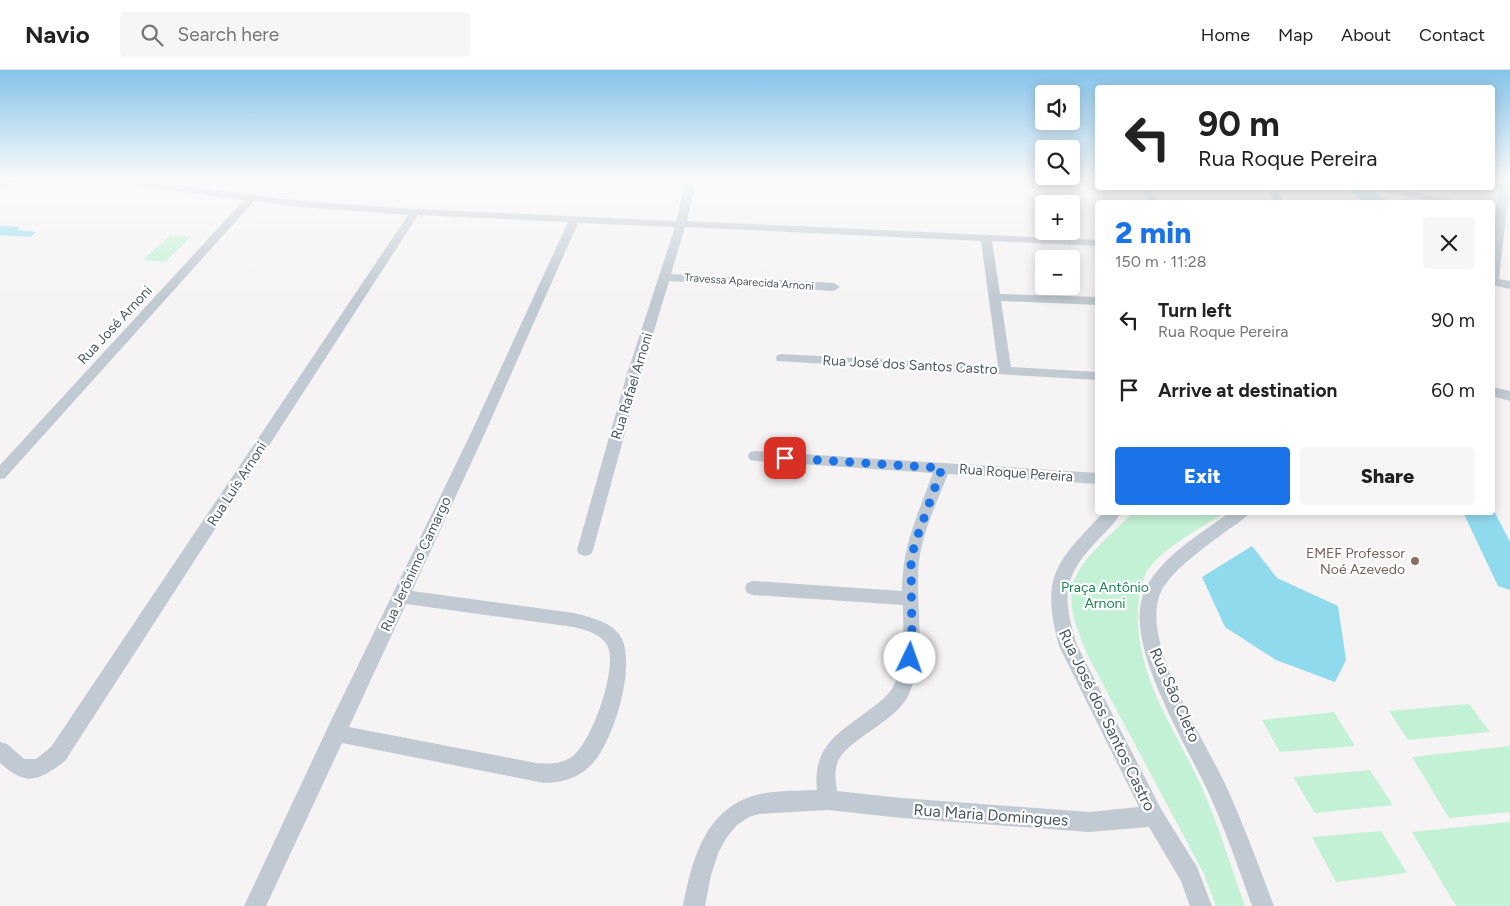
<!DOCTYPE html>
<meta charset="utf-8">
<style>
:root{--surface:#fff;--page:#f6f6f6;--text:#222;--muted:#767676;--line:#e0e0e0;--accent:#1a73e8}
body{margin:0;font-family:Figtree,sans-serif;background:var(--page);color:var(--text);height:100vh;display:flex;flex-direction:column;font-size:19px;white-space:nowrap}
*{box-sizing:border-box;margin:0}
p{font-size:16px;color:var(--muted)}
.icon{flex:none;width:28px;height:28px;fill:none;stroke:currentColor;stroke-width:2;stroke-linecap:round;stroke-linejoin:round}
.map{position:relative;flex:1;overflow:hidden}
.sheet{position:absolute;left:1095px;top:130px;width:400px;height:315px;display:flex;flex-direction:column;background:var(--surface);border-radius:5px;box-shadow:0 2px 12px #0003}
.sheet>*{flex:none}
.banner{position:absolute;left:1095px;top:15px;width:400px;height:105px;border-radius:5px;box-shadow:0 2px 12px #0003;background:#fff;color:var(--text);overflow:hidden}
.tools{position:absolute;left:1035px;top:15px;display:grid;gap:10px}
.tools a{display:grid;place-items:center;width:45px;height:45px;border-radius:5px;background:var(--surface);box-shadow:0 2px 12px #0003;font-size:25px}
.pin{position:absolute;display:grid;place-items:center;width:42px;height:42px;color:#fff;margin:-21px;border-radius:10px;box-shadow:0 2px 8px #0006}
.me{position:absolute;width:55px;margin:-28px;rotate:3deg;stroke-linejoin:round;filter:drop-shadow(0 0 4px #0008)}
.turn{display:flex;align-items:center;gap:18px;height:105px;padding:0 20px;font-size:22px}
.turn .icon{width:65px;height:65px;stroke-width:2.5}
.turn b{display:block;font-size:35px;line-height:42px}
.round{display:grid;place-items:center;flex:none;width:52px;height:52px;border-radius:5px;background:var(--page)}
.overview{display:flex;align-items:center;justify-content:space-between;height:85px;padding:0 20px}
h1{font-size:30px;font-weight:800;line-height:38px;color:var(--accent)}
.action{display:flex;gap:10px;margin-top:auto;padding:10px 20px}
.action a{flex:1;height:58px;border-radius:5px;background:var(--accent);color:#fff;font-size:20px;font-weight:800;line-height:58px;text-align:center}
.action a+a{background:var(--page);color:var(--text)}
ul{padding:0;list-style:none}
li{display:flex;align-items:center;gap:15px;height:70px;padding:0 20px}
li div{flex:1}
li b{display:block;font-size:19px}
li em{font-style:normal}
header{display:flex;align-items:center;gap:30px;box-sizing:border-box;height:70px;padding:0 25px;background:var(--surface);border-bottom:1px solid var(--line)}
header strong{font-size:24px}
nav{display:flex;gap:28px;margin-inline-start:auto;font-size:18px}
.search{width:350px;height:45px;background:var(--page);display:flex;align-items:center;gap:12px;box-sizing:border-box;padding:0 18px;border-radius:5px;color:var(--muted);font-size:19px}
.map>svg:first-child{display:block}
.green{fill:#c3f1d5}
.water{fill:#90daee}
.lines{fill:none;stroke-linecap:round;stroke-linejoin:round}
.river{fill:#90daee;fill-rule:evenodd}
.minor{fill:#c1cad2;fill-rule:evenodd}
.route{stroke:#1a73e8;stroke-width:9;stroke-dasharray:0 16.2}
.education-dot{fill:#8d6e63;stroke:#fff;stroke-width:2}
.labels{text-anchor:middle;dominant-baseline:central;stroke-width:4.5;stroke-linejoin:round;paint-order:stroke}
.far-street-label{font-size:11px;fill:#4a5661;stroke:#fff}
.street-label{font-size:14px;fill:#4a5661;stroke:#fff}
.education-label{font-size:14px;fill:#785e54;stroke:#fff;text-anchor:end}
.park-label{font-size:14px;fill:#17864f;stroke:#fff}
.near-street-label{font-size:16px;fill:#4a5661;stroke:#fff}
</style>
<header>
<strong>Navio</strong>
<div class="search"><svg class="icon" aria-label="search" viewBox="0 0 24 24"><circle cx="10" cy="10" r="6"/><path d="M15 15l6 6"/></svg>Search here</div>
<nav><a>Home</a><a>Map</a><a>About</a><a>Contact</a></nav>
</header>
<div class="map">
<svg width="1510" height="836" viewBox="0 0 1510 836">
<rect width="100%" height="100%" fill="#f5f3f3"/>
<g class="green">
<path d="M171,165L192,166L165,192L143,190Z"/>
<path d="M1133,443H1225C1203,456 1155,482 1145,505C1138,521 1138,537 1138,554C1141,615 1178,664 1202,718C1219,756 1231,797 1245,836H1216L1204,804L1088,586C1079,564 1067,538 1073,514C1080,489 1115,461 1133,443Z"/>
<path d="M1469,634L1490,662L1408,670L1389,641Z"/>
<path d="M1334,642L1355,676L1280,682L1262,650Z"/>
<path d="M1510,676V742L1449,748L1412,687Z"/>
<path d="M1370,700L1393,735L1315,743L1293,707Z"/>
<path d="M1510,752V836H1456L1412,762Z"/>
<path d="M1381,761L1407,803L1336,812L1312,767Z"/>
</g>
<g class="water">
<path d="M0,156L21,157L17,160L37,162L30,167L0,165Z"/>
<path d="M1252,476L1277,508L1338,536L1346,590L1335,612L1276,590L1225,557L1202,507Z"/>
</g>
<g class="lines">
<g class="river">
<path d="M1346,118H1370L1387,132H1363Z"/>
<path d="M1492,437L1510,472V520L1498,516L1463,442H1492Z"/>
</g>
<g class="minor">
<path d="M3,110H14L0,120V112Z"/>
<path d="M112,110H136L302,131L415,139L676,151L686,110H696L687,151L1098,170V176L992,171L1000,224L1098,227V235L1001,231L1011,297L1098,302V310L777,291L776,288L777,285L782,284L998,296L981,171L685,157L671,204L834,213L840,217L834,221L669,211L641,304L593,480L591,484L585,486L579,484L577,480L627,304L675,157L578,153L485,363L412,521L574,543C589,547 609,551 619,564C639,591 613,675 590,696C578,708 561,713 544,713L342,673L266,836H244L328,657L471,363L568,152L418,145L65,691C38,711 27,717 0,693V672L7,674L24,689H36L51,677L408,145L302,137L254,131L5,408L0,409V395L244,130L117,113ZM406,534L574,557C585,560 601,564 607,575C619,596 592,671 573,686C562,694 550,694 536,693L349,657Z"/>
<path d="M1500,110H1510L1499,209L1510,211V219L1492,215V169Z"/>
<path d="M1137,118H1147L1160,132H1150Z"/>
<path d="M1267,118H1277L1284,132H1274Z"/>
<path d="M1373,118H1391L1450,129L1455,132H1437L1378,121Z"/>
<path d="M1492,317L1510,321V331L1492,326Z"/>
<path d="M755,381L1098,403V414L948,404C937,432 923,461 919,491C914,537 929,583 908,626C895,653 843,671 837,694C834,703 836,712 837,721L902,728L1089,742L1139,737L1059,576C1040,506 1056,492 1104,442H1121C1116,453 1104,463 1096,472C1061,509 1063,528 1077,575L1161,739L1197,797L1212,836H1190L1181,811L1149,757L1089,762L902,748L828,740L759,744L749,747L737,755L727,767L719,781L711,805L705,836H683C692,789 706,736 760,724C778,720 798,721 817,720C812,674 841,662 873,637C881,631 890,624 894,615C906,592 903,561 903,535L753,525L747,523L745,518L747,513L753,511L902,521C902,476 918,444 933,403L755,391L750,390L748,386L750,382Z"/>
<path d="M1230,442H1249L1247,446C1224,464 1171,497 1160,524C1140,574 1207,673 1228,720C1245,758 1259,797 1274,836H1252C1239,799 1226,762 1210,726C1188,677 1124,577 1143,525C1157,488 1200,465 1230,442Z"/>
</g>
</g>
<linearGradient id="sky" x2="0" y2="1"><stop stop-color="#85c3ea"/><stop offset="0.48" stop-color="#fafafa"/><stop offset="1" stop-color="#fafafa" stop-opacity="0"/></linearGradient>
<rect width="1510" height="227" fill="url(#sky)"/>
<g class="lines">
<path class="route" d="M785,388L942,398L915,473L911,490L912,575L910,588"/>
</g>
<circle class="education-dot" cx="1415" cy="491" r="5"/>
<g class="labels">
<g class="far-street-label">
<text transform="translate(749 212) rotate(4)">Travessa Aparecida Arnoni</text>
</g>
<g class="street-label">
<text transform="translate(115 255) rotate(-47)">Rua José Arnoni</text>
<text transform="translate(910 295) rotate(3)">Rua José dos Santos Castro</text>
<text transform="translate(632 316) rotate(-73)">Rua Rafael Arnoni</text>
<text transform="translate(1016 403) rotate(4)">Rua Roque Pereira</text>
<text transform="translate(237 414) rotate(-57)">Rua Luís Arnoni</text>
<text transform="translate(416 494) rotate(-65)">Rua Jerônimo Camargo</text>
</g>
<g class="education-label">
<text x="1405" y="483">EMEF Professor<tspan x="1405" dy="16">Noé Azevedo</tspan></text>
</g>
<g class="park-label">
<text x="1105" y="517">Praça Antônio<tspan x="1105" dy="16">Arnoni</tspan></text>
</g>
<g class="near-street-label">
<text transform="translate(1175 625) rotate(66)">Rua São Cleto</text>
<text transform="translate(1107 650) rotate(64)">Rua José dos Santos Castro</text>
<text transform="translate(991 745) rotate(4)">Rua Maria Domingues</text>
</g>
</g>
</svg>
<div class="tools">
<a><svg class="icon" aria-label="sound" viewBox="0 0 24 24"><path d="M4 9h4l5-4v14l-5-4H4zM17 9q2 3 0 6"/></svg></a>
<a><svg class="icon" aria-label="search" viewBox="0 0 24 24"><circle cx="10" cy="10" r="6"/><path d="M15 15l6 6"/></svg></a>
<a>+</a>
<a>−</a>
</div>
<div class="pin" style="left:785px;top:388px;background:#d93025"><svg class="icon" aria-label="arrive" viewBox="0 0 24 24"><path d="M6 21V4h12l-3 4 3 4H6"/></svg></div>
<svg class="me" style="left:910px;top:588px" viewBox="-20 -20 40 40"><circle r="19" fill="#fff"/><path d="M0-13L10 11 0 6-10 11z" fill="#1a73e8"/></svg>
<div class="banner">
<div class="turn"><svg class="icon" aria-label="left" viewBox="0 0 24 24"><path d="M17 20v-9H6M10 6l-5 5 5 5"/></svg><div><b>90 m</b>Rua Roque Pereira</div></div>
</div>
<section class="sheet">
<div class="overview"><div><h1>2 min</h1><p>150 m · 11:28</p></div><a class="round"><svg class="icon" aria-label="close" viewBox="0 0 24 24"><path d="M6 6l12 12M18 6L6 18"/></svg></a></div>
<ul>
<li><svg class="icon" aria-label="left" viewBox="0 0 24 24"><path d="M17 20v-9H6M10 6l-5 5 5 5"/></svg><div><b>Turn left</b><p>Rua Roque Pereira</p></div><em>90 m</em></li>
<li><svg class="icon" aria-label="arrive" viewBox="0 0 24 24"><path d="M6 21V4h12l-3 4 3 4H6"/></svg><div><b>Arrive at destination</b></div><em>60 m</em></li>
</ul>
<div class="action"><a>Exit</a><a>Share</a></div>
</section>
</div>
